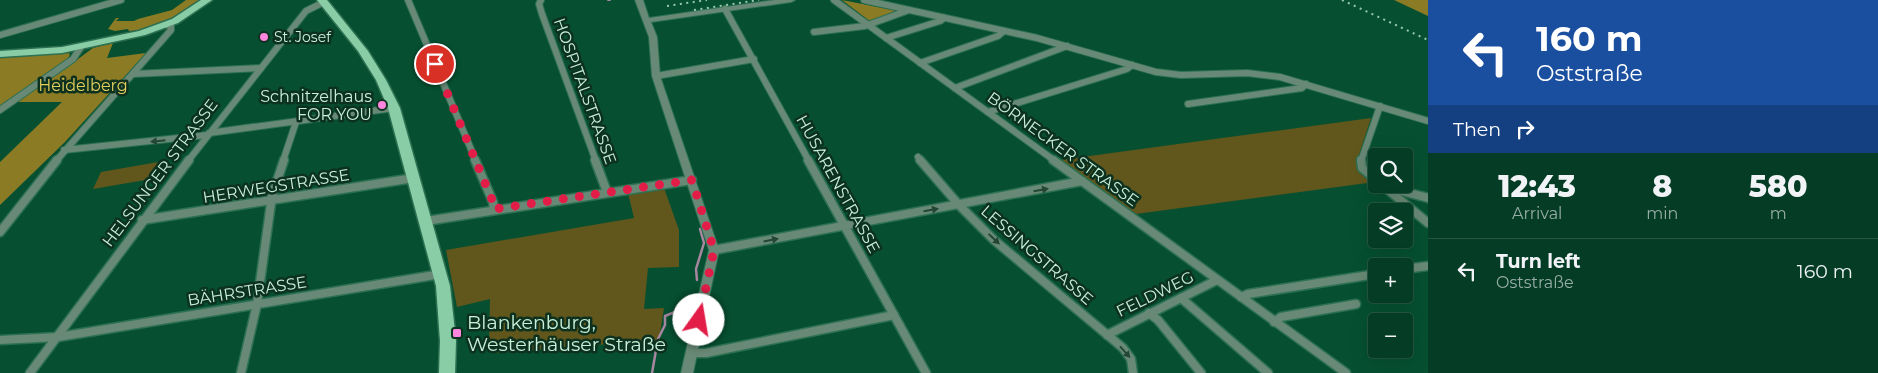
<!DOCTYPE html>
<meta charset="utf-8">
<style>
:root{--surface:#043c25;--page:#0d432d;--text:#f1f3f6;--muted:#97ada7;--line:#255642}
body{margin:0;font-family:Montserrat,sans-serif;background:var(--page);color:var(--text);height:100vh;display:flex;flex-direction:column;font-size:19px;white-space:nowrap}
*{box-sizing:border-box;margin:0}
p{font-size:16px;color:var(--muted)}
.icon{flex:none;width:28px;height:28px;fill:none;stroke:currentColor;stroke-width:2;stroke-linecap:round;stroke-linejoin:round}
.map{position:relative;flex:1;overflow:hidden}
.side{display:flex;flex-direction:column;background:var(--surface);width:450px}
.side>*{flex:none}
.guide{background:#1a4fa0;color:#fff;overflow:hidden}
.controls{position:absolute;left:1368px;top:148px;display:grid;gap:10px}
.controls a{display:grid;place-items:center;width:45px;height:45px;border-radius:5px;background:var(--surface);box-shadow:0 5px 20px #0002,0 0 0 1px var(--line);font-size:25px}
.pin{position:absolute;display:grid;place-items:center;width:42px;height:42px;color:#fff;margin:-21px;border:2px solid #fff;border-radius:50%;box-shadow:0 1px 5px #0007}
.me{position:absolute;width:55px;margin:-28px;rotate:13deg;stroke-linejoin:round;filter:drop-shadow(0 0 4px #0008)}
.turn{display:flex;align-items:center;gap:18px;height:105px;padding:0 25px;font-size:22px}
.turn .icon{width:65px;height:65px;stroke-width:2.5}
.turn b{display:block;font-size:35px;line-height:42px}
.then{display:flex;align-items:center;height:48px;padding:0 25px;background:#0003;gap:10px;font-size:19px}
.eta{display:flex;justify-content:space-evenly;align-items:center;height:85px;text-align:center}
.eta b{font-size:30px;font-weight:800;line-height:35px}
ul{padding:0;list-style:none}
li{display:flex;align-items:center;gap:15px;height:65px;padding:0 25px;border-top:1px solid var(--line)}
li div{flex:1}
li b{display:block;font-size:19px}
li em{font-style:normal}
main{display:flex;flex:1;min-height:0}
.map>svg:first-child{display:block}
.green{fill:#61561b}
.forest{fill:#8b7b24}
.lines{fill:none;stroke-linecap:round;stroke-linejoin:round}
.stream-far1{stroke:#a7869f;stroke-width:2}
.stream{stroke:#a7869f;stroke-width:2.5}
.minor-far1-casing{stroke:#2d7052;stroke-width:8}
.minor-casing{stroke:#2d7052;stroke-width:11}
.tertiary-casing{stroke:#2d7052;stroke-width:2}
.primary-casing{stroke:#2d7052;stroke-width:3}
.minor-far1{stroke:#688975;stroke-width:6}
.minor{stroke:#688975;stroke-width:8}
.tertiary{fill:#688975;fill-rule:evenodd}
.primary{fill:#88cda5;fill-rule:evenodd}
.rail{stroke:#96c7ad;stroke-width:2;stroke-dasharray:2 4.5;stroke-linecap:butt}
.oneway{fill:#244734}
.route{stroke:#e11d48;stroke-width:9;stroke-dasharray:0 16.2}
.poi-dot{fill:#ff85de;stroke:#0d311f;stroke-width:2}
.labels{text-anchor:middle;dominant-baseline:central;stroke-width:5;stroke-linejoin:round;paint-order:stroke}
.far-poi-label{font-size:14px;fill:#c8f0d8;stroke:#0d311f;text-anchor:start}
.park-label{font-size:16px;fill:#e4ce5c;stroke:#0d311f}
.street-label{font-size:16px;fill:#c8f0d8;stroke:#0d311f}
.poi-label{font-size:16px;fill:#c8f0d8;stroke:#0d311f;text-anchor:end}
.near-poi-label{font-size:19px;fill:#c8f0d8;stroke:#0d311f;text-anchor:start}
</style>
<main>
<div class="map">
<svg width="1428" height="373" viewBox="0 0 1428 373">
<rect width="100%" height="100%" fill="#065031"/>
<g class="green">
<path d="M1371,118L1358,158L1357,165L1375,182L1136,214L1060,160Z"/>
<path d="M158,162L151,179L93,189L101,172Z"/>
<path d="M664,188L679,230V267L648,268L644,309L664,308L659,340L495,353V342L489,341L490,299L457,307L446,250L634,218L628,193Z"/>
</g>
<g class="forest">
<path d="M186,0H203L176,18L141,32L140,30L129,31L128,29L115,31L108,29L116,18H119L116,21H134L138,19L172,10Z"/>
<path d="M842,0L903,12L871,22Z"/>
<path d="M1394,0H1428V16Z"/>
<path d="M113,43L107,58L146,53L65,142L0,205V162L62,102H16L0,107V56L66,52L70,54L67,61L74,62L93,48Z"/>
</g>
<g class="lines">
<path class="stream-far1" d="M608,0H610"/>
<g class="stream">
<path d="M697,280L696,269L704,243L700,229"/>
<path d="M652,373L658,339L665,325V316L692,305"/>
</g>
<defs>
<g id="minor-far1">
<path d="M408,0L476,161"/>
<path d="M541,0L539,4L542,14L596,161"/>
<path d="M834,0L1055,161"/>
<path d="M864,0L1037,38L1156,72L1181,75L1247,73L1280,77L1428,121"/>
<path d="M725,9L809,161"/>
<path d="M814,32L865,26L909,10"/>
<path d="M0,35L121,0"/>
<path d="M886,38L940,21L944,18"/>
<path d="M920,63L998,36L1004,31"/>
<path d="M133,74L261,68"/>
<path d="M656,76L754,59"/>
<path d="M955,88L1067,46"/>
<path d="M1188,104L1302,88L1306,84"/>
<path d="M0,110L73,59L81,47"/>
<path d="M988,112L1127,69L1132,65"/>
<path d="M209,133L394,108"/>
<path d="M64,150L207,135"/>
<path d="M918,157L921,161"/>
<path d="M56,161L171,30V26L167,25"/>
<path d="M188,161L306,11L324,2"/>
<path d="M283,161L296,122"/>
<path d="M1361,161L1380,106"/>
</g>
<g id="minor">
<path d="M475,160L493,202L494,209"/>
<path d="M595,160L607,192"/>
<path d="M808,160L926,373"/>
<path d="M920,160L959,205L994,240L1123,348L1131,359L1133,373"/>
<path d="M1053,160L1346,373"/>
<path d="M1361,160L1362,168L1376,180"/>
<path d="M1381,184L1428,223"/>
<path d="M1386,187L1428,198"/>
<path d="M142,220L414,178"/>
<path d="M426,221L692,180"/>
<path d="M0,232L57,160"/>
<path d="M714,250L1082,181"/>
<path d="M1404,269L1428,266"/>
<path d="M1241,297L1248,294L1376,274"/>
<path d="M1181,298L1268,373"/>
<path d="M1149,313L1158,320L1201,373"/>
<path d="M1274,322L1281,317L1356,304"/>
<path d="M1107,335L1217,280"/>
<path d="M0,340L58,337L441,274"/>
<path d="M691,353H706L894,315"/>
<path d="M30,373L189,160"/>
<path d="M241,373L257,304L272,196L284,160"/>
</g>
<path id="tertiary" d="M635,0H643L649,18L775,0H795L791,2L651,22L657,37L660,76L719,250L693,373H681L709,250L652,76L649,37Z"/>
<g id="primary">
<path d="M201,0H212L178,23L145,35L62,53L0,57V51L62,47L139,31L172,19Z"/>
<path d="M317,0H327L368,51L386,80L400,108L450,286L456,341L455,373H439L440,341L436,286L388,108L376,80L358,51Z"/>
</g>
</defs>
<use href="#minor-far1" class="minor-far1-casing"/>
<use href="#minor" class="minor-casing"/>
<use href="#tertiary" class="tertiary-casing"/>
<use href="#primary" class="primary-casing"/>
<use href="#minor-far1" class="minor-far1"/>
<use href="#minor" class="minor"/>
<use href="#tertiary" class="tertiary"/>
<use href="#primary" class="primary"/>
<g class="rail">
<path d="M1342,0L1428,40"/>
<path d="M667,6L707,0"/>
<path d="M694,10L759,0"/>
</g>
</g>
<defs><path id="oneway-solid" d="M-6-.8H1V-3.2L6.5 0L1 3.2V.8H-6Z" transform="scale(1.25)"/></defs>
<g class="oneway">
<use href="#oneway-solid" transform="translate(158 141) rotate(174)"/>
<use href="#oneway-solid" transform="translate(1041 190) rotate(-10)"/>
<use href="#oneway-solid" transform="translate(931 210) rotate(-10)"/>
<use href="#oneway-solid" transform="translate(994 239) rotate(43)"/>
<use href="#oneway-solid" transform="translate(771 240) rotate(-11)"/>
<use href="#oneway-solid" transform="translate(1125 352) rotate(48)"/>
</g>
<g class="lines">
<path class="route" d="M435,64L493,202L494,209L692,180L714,250L699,320"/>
</g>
<g class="poi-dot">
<circle cx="264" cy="37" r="5"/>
<circle cx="382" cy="105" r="5"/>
<rect x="452" y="328" width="10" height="10" rx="2.5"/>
</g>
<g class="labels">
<g class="far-poi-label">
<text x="274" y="37">St. Josef</text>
</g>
<g class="park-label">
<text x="83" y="85">Heidelberg</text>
</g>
<g class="street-label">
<text transform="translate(585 91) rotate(70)">HOSPITALSTRASSE</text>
<text transform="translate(1063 149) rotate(36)">BÖRNECKER STRASSE</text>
<text transform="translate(160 173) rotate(-53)">HELSUNGER STRASSE</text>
<text transform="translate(838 184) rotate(61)">HUSARENSTRASSE</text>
<text transform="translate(276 186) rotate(-9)">HERWEGSTRASSE</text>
<text transform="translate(1037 255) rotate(41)">LESSINGSTRASSE</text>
<text transform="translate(247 291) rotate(-9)">BÄHRSTRASSE</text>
<text transform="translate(1155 294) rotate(-26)">FELDWEG</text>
</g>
<g class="poi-label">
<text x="372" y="96">Schnitzelhaus<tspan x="372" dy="18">FOR YOU</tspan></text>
</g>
<g class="near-poi-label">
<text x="467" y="322">Blankenburg,<tspan x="467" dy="22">Westerhäuser Straße</tspan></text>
</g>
</g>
</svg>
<div class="controls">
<a><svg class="icon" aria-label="search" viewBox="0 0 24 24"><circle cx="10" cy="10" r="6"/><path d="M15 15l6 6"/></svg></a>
<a><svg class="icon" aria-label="layers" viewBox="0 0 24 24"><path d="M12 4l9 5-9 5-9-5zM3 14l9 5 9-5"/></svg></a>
<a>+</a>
<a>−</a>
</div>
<div class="pin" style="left:435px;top:64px;background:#d93025"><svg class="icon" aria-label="arrive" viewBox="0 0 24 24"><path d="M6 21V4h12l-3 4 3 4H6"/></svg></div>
<svg class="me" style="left:699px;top:320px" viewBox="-20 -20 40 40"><circle r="19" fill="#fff"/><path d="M0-13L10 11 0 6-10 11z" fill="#e11d48"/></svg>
</div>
<section class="side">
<div class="guide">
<div class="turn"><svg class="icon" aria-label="left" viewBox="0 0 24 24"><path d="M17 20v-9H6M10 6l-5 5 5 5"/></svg><div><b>160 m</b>Oststraße</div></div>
<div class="then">Then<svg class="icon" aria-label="right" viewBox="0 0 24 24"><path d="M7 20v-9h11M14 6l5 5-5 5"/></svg></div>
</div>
<div class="eta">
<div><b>12:43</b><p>Arrival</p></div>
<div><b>8</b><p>min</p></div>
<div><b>580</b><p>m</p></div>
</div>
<ul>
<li><svg class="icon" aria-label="left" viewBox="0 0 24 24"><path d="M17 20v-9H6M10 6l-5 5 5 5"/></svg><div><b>Turn left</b><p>Oststraße</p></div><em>160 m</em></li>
</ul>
</section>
</main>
